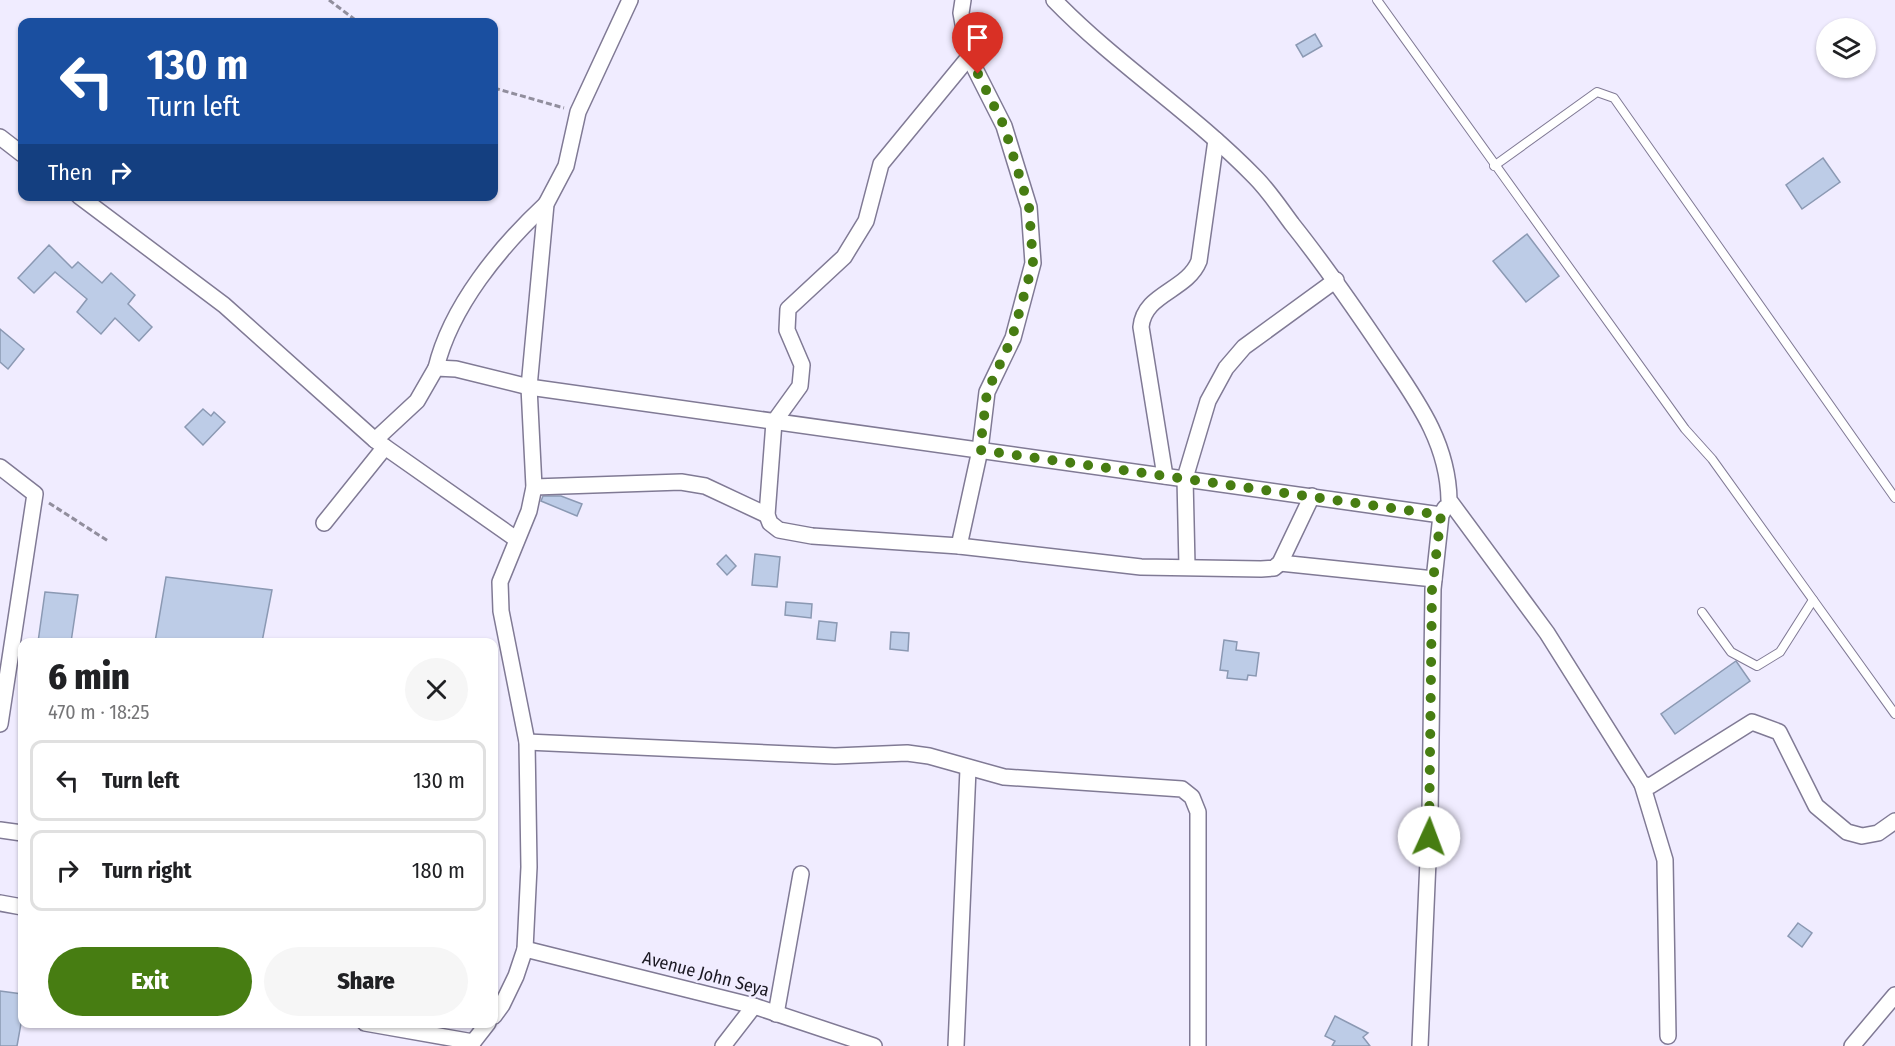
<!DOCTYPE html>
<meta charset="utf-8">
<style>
:root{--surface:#fff;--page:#f6f6f6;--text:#202124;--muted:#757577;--line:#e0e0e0;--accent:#477d12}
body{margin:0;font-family:"Fira Sans Condensed",sans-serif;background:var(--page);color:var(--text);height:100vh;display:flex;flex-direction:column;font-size:22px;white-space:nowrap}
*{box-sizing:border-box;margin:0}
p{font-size:20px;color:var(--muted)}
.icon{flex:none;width:33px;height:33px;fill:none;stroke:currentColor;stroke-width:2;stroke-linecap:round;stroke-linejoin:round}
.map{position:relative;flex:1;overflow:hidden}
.panel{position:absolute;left:18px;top:638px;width:480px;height:390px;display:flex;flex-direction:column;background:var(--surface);border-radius:12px;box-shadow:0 2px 4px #0004}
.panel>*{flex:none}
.top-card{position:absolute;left:18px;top:18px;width:480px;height:183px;border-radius:12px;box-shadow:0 2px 4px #0004;background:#1a4fa0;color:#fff;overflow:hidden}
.tools{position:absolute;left:1816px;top:18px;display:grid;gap:12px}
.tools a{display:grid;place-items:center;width:60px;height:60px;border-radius:50%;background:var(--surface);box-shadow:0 2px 4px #0004;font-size:30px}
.pin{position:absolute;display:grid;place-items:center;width:51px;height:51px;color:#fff;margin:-62px -26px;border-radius:50% 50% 50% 0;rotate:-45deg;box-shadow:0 0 6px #0007}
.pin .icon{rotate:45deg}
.me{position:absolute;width:66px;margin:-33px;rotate:2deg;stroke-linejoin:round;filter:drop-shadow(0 0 4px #0008)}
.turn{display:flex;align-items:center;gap:21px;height:126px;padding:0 30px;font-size:27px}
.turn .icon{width:78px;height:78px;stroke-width:2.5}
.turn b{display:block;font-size:42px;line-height:51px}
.then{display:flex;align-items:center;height:57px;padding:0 30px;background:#0003;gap:12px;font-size:22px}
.round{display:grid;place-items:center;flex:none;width:63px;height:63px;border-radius:32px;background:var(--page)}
.overview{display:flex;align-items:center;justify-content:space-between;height:102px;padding:0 30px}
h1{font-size:36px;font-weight:800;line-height:45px}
.button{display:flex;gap:12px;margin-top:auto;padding:12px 30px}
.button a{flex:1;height:69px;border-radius:36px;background:var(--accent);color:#fff;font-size:24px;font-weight:800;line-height:69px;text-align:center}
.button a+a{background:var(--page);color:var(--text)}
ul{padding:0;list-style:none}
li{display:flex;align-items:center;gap:18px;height:81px;margin:0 12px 9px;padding:0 18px;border:3px solid var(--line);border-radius:12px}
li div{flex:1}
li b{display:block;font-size:22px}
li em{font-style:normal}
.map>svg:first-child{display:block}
.building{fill:#bdcce7;stroke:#8b99b3;stroke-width:1.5}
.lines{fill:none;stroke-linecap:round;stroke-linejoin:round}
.service-casing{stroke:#807a95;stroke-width:10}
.minor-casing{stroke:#807a95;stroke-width:18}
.path{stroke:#918e9d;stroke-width:3;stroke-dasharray:6 3;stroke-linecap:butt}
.service{stroke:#fff;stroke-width:8}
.minor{stroke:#fff;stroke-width:15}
.route{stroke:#477d12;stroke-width:10;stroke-dasharray:0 18}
.labels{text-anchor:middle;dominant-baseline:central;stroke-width:5;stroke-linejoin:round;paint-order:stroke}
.street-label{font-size:18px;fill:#1b1923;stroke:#f0ecff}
</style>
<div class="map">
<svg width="1895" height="1046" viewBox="0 0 1895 1046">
<rect width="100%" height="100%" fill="#f0ecff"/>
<g class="building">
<path d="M1315,34L1322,46L1303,57L1296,45Z"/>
<path d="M1823,158L1840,182L1802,209L1786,185Z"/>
<path d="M1527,234L1559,276L1526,302L1493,261Z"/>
<path d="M49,245L72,268L78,262L102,283L111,273L135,295L128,304L152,327L139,341L115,318L101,334L77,312L87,299L55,272L34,293L18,278Z"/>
<path d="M0,329L24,349L8,369L0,362Z"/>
<path d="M203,409L211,416L214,412L225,422L203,445L185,427Z"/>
<path d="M543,496H561L582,504L577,516L541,501Z"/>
<path d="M755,554L780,557L777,587L752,585Z"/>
<path d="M726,555L736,566L727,575L717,564Z"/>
<path d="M166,577L272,590L262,642H155Z"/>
<path d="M45,592L78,595L71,642H38Z"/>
<path d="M786,602L812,604L811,618L785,615Z"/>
<path d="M819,621L837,623L835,641L817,639Z"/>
<path d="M891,632L909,633L908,651L890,649Z"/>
<path d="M1224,640L1237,642L1236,650L1259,653L1256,676L1248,675L1247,680L1227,678L1228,671L1220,670Z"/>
<path d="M1736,661L1750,681L1675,734L1661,714Z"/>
<path d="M1798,923L1812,933L1802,947L1788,936Z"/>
<path d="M0,991L22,994V1018L17,1046H0Z"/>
<path d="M1335,1016L1368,1033L1363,1037L1370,1046H1332L1335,1041L1325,1036Z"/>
</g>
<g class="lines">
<defs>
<g id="service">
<path d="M1377,0L1685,429L1712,459L1895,714"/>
<path d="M1494,166L1597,92L1614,98L1895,498"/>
<path d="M1702,612L1731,652L1757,666L1780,652L1813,600"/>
</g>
<g id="minor">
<path d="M1054,0C1116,64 1193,113 1255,177C1269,191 1280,208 1292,224C1324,264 1353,306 1382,349C1414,397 1448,440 1449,500L1547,633L1642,784L1650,786L1752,722L1779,732L1816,806L1847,832L1862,836L1878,833L1895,821"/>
<path d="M969,57L881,164L866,221L844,257L788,309L787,330L802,365L800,386L774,422L767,515L770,523L779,530L812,536L959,546L1141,567L1261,569L1274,568L1280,563L1312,496"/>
<path d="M0,137L22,154"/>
<path d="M79,196L224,305L375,440L516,539"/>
<path d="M436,368C451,306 500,247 546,204"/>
<path d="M375,440L417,401L436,368L456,369L529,387L1441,515"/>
<path d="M0,467L35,494L0,724"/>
<path d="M1165,476L1141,327C1144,293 1187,291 1199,261L1216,140"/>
<path d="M534,487L681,482L705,486L767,515"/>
<path d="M324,523L385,447"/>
<path d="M959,546L980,450L987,392L1013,338L1033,263L1029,207L1004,126L969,57L961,13L963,0"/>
<path d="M1280,563L1434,579"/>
<path d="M1187,566L1185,478L1208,401L1226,368L1244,347L1336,280"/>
<path d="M527,742L835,756L907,753L929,756L1004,777L1182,789L1192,797L1198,812V1046"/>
<path d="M1642,784L1665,860L1668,1036"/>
<path d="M0,830L22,833"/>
<path d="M0,903L22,907"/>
<path d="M525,949L754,1006L874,1046"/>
<path d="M776,1014L801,874"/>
<path d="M494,1016L502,1005L516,976L525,949L529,867L527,742L501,611L500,582L529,511L534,487L529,387L546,204L566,166L578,112L630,0"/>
<path d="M365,1023L473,1042"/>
<path d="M470,1046L488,1023"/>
<path d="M723,1046L754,1006"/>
<path d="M956,1046L968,769"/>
<path d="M1420,1046L1430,814L1433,589L1441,515L1445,508"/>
<path d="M1852,1046L1895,995"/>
</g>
</defs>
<use href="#service" class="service-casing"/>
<use href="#minor" class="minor-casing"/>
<g class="path">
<path d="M329,0L358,22"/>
<path d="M494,88L564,108"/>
<path d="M49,503L108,541"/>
</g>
<use href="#service" class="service"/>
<use href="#minor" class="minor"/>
</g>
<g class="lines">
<path class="route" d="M978,74L1004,126L1029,207L1033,263L1012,338L987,392L980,450L1441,515L1432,589L1429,837"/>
</g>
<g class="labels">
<g class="street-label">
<text transform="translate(706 974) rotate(15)">Avenue John Seya</text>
</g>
</g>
</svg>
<div class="tools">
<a><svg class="icon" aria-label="layers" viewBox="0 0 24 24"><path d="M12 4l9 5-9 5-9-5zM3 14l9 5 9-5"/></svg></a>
</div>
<div class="pin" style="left:978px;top:74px;background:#d93025"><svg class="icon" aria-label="arrive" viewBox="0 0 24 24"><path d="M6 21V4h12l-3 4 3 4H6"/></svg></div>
<svg class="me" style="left:1429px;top:837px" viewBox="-20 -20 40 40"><circle r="19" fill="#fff"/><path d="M0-13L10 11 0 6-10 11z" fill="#477d12"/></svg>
<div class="top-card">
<div class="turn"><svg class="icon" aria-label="left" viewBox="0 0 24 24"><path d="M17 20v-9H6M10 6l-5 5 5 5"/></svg><div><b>130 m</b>Turn left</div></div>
<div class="then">Then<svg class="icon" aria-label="right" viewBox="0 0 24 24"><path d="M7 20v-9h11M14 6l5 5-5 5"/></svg></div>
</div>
<section class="panel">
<div class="overview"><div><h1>6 min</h1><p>470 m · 18:25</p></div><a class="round"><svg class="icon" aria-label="close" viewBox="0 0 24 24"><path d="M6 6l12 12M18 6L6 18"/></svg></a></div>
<ul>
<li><svg class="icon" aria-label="left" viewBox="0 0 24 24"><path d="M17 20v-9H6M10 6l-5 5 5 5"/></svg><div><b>Turn left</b></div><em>130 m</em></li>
<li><svg class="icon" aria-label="right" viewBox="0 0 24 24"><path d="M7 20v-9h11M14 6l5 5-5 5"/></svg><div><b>Turn right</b></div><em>180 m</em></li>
</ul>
<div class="button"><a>Exit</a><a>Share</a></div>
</section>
</div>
